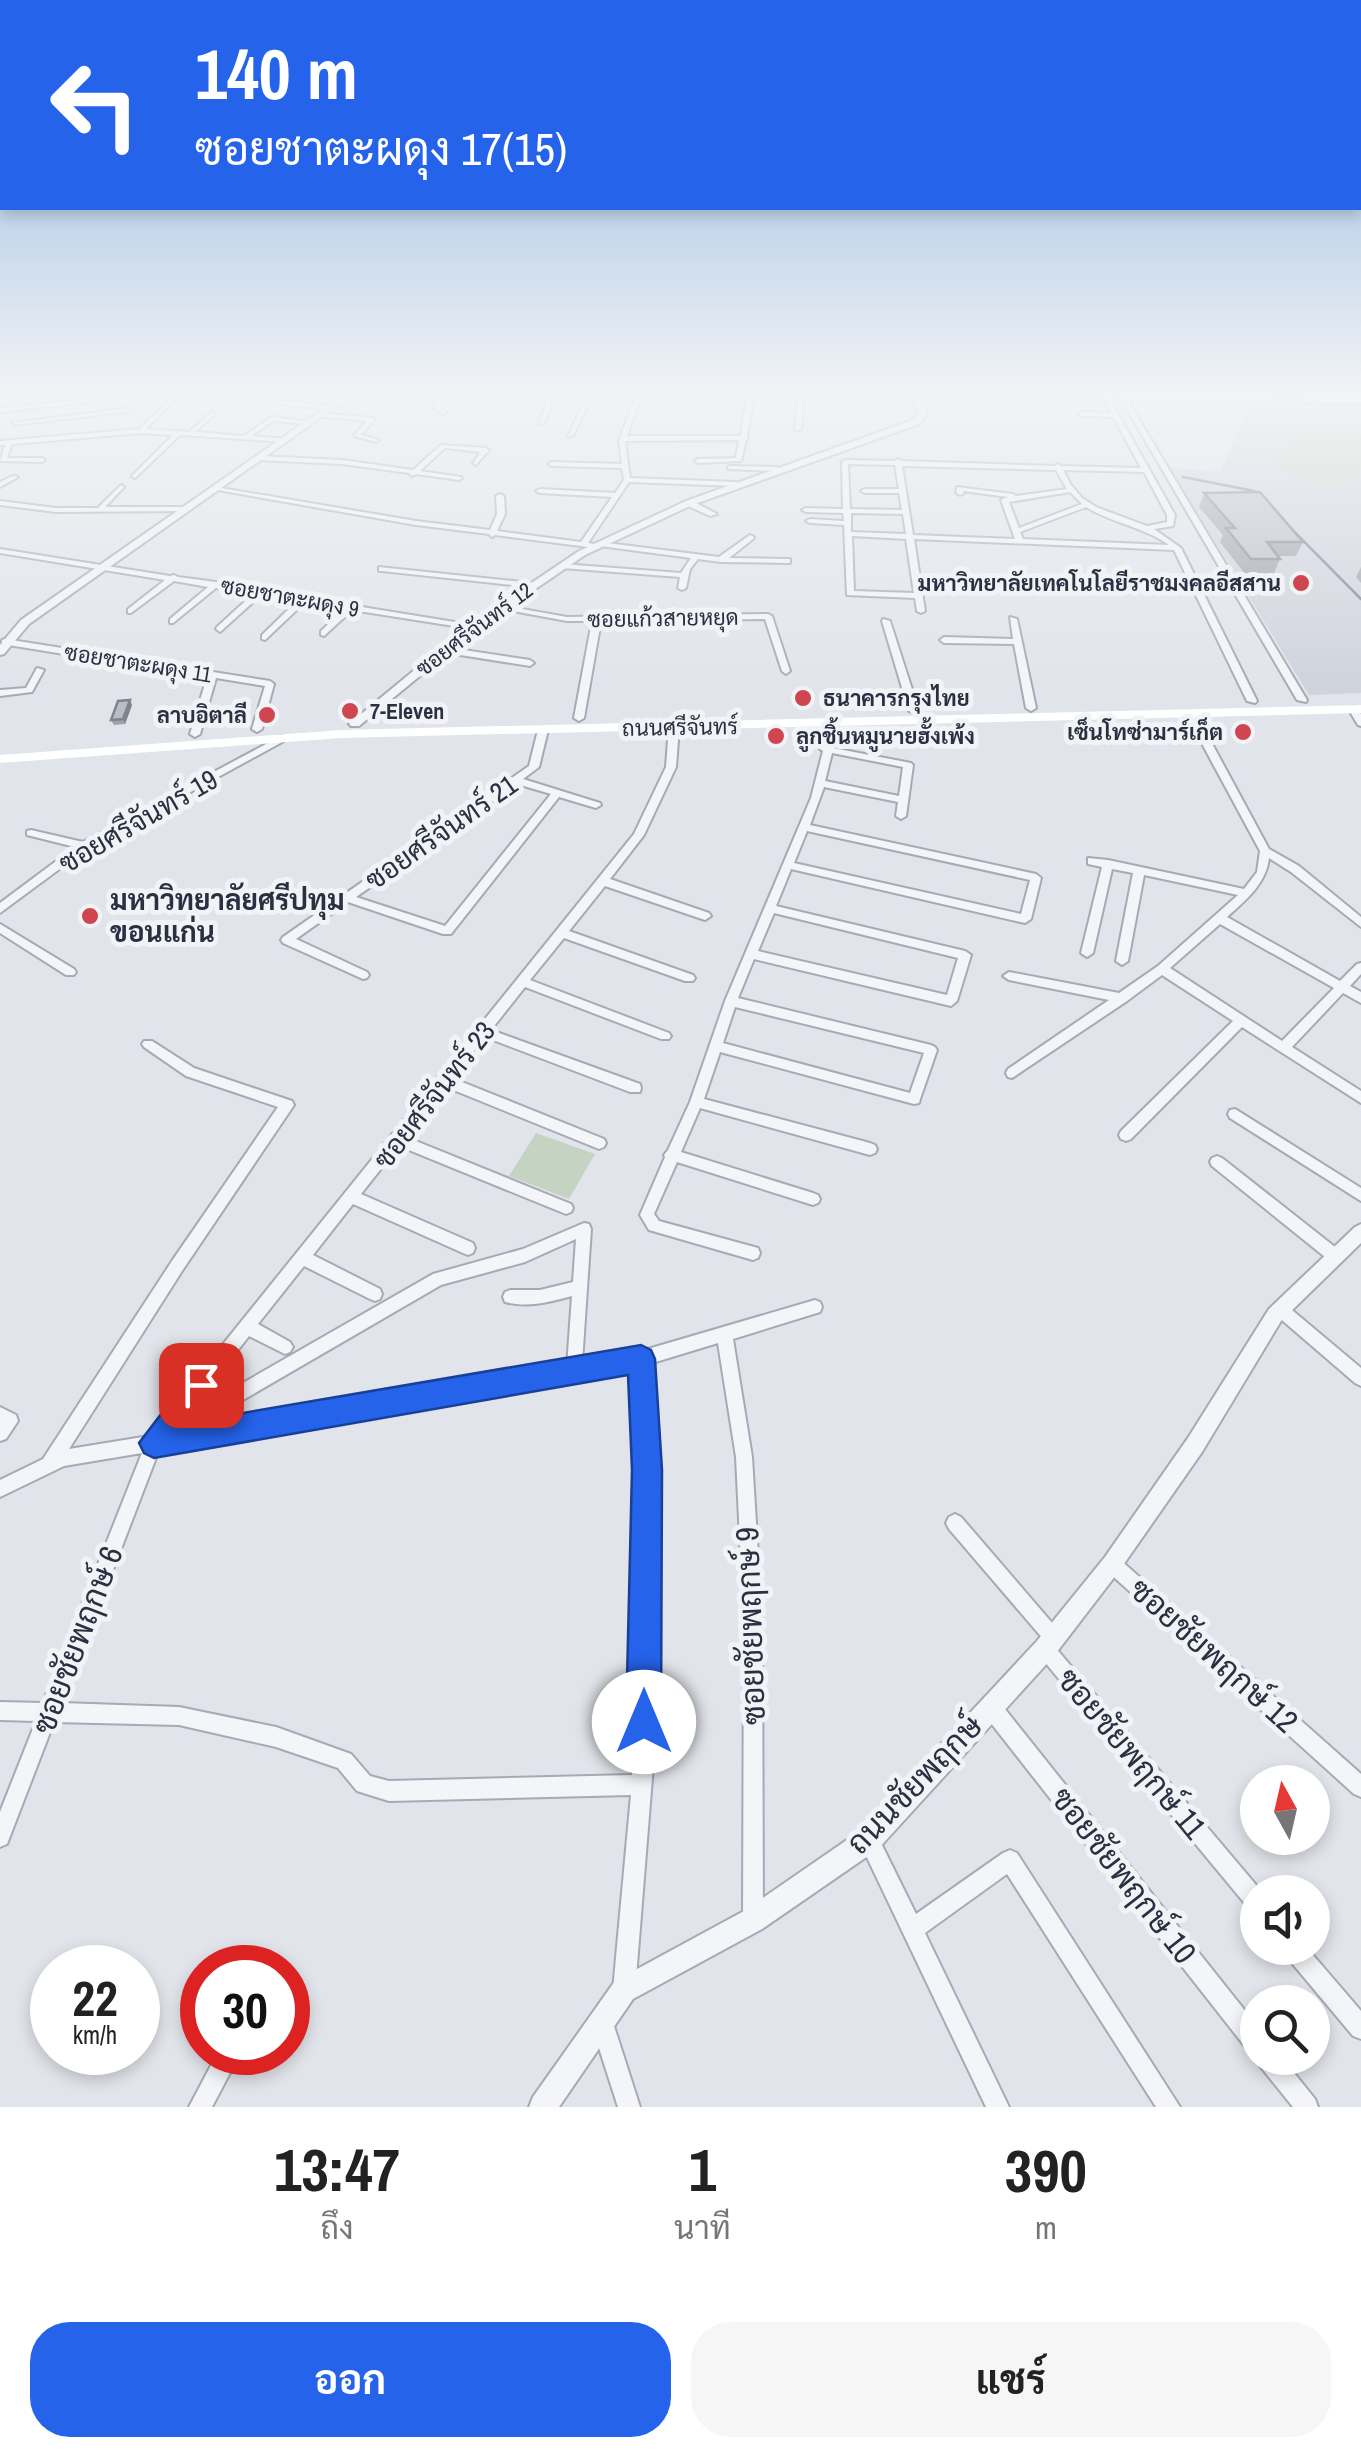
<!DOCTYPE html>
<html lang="th">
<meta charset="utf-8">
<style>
:root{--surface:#fff;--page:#f6f6f6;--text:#222;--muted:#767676;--accent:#2563eb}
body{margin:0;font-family:"Archivo Narrow",Sarabun,sans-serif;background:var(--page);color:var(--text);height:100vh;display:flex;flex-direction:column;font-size:38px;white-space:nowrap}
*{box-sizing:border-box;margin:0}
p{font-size:32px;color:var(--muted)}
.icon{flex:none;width:55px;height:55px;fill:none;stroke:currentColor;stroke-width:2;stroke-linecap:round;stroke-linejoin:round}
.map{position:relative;height:2107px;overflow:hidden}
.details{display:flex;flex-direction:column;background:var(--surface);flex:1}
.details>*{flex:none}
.banner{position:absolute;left:0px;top:0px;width:1362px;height:210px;box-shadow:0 5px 15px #0003;background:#2563eb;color:#fff;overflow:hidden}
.needle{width:65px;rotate:352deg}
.fabs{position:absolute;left:1240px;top:1765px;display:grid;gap:20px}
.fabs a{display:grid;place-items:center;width:90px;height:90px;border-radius:50%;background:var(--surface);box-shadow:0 5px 15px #0003;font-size:50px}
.speed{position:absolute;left:30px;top:1945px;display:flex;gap:20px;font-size:50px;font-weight:700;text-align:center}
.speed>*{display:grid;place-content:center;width:130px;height:130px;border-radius:50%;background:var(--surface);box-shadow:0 5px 15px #0003;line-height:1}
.speed small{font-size:25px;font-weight:400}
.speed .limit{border:15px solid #d22;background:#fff;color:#111}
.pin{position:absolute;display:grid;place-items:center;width:85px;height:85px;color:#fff;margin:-42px;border-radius:20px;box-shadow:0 5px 15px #0006}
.me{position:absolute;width:110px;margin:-55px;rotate:0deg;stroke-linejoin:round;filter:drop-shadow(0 0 8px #0008)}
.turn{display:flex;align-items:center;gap:35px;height:210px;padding:0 30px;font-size:45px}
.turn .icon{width:130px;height:130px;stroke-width:2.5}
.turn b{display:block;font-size:70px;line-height:85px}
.eta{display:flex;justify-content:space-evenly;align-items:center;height:170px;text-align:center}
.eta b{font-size:60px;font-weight:700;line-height:70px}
.action{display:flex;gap:20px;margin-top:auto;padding:20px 30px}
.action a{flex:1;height:115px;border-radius:40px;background:var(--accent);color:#fff;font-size:40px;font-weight:700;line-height:115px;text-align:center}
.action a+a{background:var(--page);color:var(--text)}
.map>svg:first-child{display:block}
.built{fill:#cfd3dc}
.green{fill:#c5d4c2}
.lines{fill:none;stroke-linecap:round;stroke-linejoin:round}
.minor-casing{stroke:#a6aab4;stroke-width:4}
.tertiary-casing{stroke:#a6aab4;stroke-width:4}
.primary-casing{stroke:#a0a7b6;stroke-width:4}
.minor{fill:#f4f5f8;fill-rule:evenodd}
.tertiary{fill:#f4f5f8;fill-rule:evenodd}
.secondary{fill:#fff;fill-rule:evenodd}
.primary{fill:#fff;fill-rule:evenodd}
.tram{stroke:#7a8294;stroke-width:2.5}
.wall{fill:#9ea3ab}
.shaded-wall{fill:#81848b}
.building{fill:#b8bdc7;stroke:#81848b;stroke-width:2.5}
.route{fill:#2563eb;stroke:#184099;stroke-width:2.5}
.poi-dot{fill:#cf4651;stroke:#f1f3f7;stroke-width:4}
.labels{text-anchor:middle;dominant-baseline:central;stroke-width:10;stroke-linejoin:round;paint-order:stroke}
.far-poi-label{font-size:22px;font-weight:bold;fill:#293042;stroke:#f1f3f7;text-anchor:end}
.far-street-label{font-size:22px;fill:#293042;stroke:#f1f3f7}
.street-label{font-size:28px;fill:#293042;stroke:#f1f3f7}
.poi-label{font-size:28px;font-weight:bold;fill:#293042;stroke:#f1f3f7;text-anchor:start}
.near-street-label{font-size:32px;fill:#293042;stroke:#f1f3f7}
</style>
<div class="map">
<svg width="1361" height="2107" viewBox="0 0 1361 2107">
<rect width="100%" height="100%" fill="#e1e4ea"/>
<path class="built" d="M1248,402L1361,403V693L1309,695L1170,468L1220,472L1247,414Z"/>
<g class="green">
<path d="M1316,425L1361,435V469L1350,483H1311L1277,469L1275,461L1292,433Z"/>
<path d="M536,1133L595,1154L569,1199L509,1176Z"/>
</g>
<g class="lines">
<defs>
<g id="minor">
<path d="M143,394L154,395L0,412V408Z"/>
<path d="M442,394H448L439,407L446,412L443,414L433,407Z"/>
<path d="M550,394H556L544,423L539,424Z"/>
<path d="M587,394H593L573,436L568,437Z"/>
<path d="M636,394H642L627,436H740L748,394H754L747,436L748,438L746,440L741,461L698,463L695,461L698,459L736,458L739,440L625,441L630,478L736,482L739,484L736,486L629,482L588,543L595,544L599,542L719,557L750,535L754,537L753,539L729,558L787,559H790V563L721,562L698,559L690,569L686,588L682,590L678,588L680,577L562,568L558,566L562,564L681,573L691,558L600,546L596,548L495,535L492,537L489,534L416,525L212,489L215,487L416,521L490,530L497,514L496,496L500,494L504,496L505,514L497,531L581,542L612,497L540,493L536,491L540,489L615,493L624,480L622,468L552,466L549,464L552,462L622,464L619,441Z"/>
<path d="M798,394H804L801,429L798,431L795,429Z"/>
<path d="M1308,394H1314V396L1309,397Z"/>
<path d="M1350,394H1356L1357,396L1352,397Z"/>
<path d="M1103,395L1108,396L1175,515L1173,526L1154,529L1181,548L1257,701L1255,703L1247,701L1174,550L914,539L925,611L921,613L917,611L915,598L847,595L844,525L810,523L806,521L810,519L844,521L843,513L806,512L802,510L806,508L843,509L842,462L845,460L895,461L898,459L901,461L1055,466L1058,464L1061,466L1141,468L1113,417L1082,416L1079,414L1082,412L1111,413ZM848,464L895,465L899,489H865L861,491L865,493H899L902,510L850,509ZM902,466L1056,470L1067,489L1016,496L1013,494L957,487L956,493L960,495L964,493L963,491L1008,497L1001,500L1015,539L913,535ZM1063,470L1144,472L1167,515V522L1147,526L1096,507L1082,498L1071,485ZM1070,492L1082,504L1019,528L1009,502ZM1086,507C1112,523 1144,527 1169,545L1023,539L1020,532ZM851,513L903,514L906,534L851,532ZM852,536L906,539L914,593L854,591Z"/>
<path d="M172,398L174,401L146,429L189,432L212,412L214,415L195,432L244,436L272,417L312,422L309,424L273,421L251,436L287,439L288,440L285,442L180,435L135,478L132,476L173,435L141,433L12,444L7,458H42L45,460L42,462L0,461L5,445H0V441L139,429Z"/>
<path d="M266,399L331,406L334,408L331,410L264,402Z"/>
<path d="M129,408L131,411L15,425L12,423Z"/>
<path d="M319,413L374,418V420L361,435L379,440L376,442L354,436L367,421L317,416Z"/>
<path d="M441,445L486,448L489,450L476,465L473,463L481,452L445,448L420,471L461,477L462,478L459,480L416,474L412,476L409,473L342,464L259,460L256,458L259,456L342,460L413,470Z"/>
<path d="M730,466L777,467L780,469L777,471L728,469V467Z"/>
<path d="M13,476L18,477L0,487V482Z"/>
<path d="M121,485L124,487L123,488L105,507H187L191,509L187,511L56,512L0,505V501L56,508H98Z"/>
<path d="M686,501H692L717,514L710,516L686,505Z"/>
<path d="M0,549L170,576L174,575L178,577L216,582L220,584L473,625L477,627L473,629L352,610L324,636L321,635V631L344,609L305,602L265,640L262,639V635L297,601L261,595L220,632L216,629L217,627L253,594L216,588L173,623H170V619L208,587L174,581L131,613H128V609L165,580L0,553Z"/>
<path d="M379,567L532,583L536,585L532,587L382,571H379Z"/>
<path d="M499,605L567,617L768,614L772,616L790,671L786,674L782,671L765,619L601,621L584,718L579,721L574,718L592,621H567L502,609L498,607Z"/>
<path d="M1010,617L1017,619L1036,708L1031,711L1026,708L1014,644L944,643L940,640L944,637L1013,639Z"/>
<path d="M883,619L890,621L919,711L917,713L909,711L882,621Z"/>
<path d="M5,639L270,681L274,684L262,729L257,732L252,729L265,686L216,678L200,734L195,737L190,734L207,677L2,644V640Z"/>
<path d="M444,647L530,660L534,663L530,666L441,652V648Z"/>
<path d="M37,668L44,670L32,692L0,696V690L26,688Z"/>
<path d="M1354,707L1357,708L1361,714V726L1358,725L1349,710Z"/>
<path d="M1191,711L1196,714L1269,849L1299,866L1361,917V927L1291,872L1269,858C1266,884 1246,900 1227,917L1340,981L1357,964L1361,963V974L1350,986L1361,992V1003L1343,993L1292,1047L1361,1091V1103L1242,1027L1131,1139L1126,1141L1121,1139L1119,1135L1121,1131L1233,1021L1162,975L1127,1001L1012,1078L1008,1077L1006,1073L1008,1069L1109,1000L1009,980L1003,976L1009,972L1119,993L1158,966L1238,895L1144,875L1128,961L1122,965L1116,961L1133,873L1112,869L1093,953L1087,957L1081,953L1102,867L1088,864V858L1108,860L1244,889L1257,872L1260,851L1186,714ZM1220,924L1334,988L1282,1041L1170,968Z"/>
<path d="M829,720L834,723L833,748L911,763L913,765L906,816L901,819L896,816L898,802L824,787L810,825L1036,874L1041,878L1031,919L1025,923L791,869L776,906L965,951L971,955L957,1001L951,1006L754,959L738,998L931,1045L935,1047L937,1050L920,1099L919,1103L914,1104L720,1052L704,1099L870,1143L875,1145L877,1149L875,1153L870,1155L700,1108L681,1152L813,1193L818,1195L820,1199L818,1203L813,1205L677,1162L654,1214L659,1221L758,1248L760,1253L758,1258L753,1260L649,1230L640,1215L665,1157L664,1155L668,1150L690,1102L725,1001L811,798L823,751L820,749L824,746V723ZM832,753L903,767L899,796L825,781ZM807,831L1030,880L1021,914L794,863ZM774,913L958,958L947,995L758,951ZM735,1007L924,1053L910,1093L723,1043Z"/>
<path d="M674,724L679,727L676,767L644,835L610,879L709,913L711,916L705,920L605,886L569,931L693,975L695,978L693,981H685L564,938L530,980L669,1033L671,1036L669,1039H661L525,987L491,1030L640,1084L641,1088L640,1092H630L485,1037L452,1078L604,1139L606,1143L604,1147L599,1149L594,1147L446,1087L406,1137L571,1204L573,1208L571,1212L566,1214L561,1212L399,1146L361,1194L473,1243L475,1248L473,1253L468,1255L463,1253L353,1204L313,1255L380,1289L382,1294L380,1299L375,1301L370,1299L304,1266L258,1324L290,1342L293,1347L290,1352L285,1354L249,1336L187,1415L433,1274L523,1249L584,1223L589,1224L591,1229L582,1363L641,1351L815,1300L820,1302L822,1307L820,1312L733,1339L752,1457L762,1622L763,1919L760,1926L753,1929L746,1926L743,1919L744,1622L736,1457L718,1343L649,1364L655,1470L654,1753L635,1990L632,1998L624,2001L616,1998L613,1990L631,1795L389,1801L357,1791L338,1768L276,1747L179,1725L54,1722L7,1844L0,1847V1812L36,1721L0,1720V1702L43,1703L142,1453L64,1466L0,1497V1480L43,1459L172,1261L278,1107L186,1076L144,1047L142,1044L144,1041H152L194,1068L292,1101L294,1105L182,1271L69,1449L149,1436L634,834L666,767L669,727ZM576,1239L573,1282L540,1290H510L505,1292L503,1297L505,1302C528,1308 550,1302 572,1296L567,1367L193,1429L441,1285L525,1262ZM634,1368L639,1470L632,1775L389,1781L370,1776L351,1754L276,1727L179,1707L62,1703L159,1450L535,1389Z"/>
<path d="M543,727L548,730L539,767L523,779L600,803L601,805L596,808L559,797L451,934H443L348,902L296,939L367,972L369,975L367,978L363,979L283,943L281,940L283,937L529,766L538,730ZM517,784L551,794L445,926L356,897Z"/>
<path d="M281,736L284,737V741L88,848L0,913V903L75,847L27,835V831L31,830L83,842Z"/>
<path d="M0,924L74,969L76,972L74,975H66L0,933Z"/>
<path d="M1235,1109L1361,1188V1201L1230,1118L1228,1114L1230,1110Z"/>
<path d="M1217,1156L1222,1158L1340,1251L1342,1256L1340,1261L1335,1263L1330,1261L1212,1166L1210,1162L1212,1158Z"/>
<path d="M1281,1303L1286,1305L1361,1368V1386L1355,1383L1276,1315L1273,1310L1276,1305Z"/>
<path d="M0,1407L16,1415L18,1421L6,1439L0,1441Z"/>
<path d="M955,1514L961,1517L1059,1631L1062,1637L1059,1643L1054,1646L1262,1892H1258V1914L1251,1911L1039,1655L1036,1649L1039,1643L1044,1640L949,1529L946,1523L949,1517Z"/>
<path d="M1112,1555L1118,1558L1361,1774V1797L1354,1794L1106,1570L1103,1564L1106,1558Z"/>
<path d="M990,1697L997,1699L1258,2027V2056L1250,2053L983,1713L981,1706L983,1699Z"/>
<path d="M869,1830L876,1833L916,1914L1003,1853L1010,1850L1017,1853L1180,2107H1156L1007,1874L925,1933L1009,2107H986L862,1847L859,1840L862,1833Z"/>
<path d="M1283,1948H1307L1361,2011V2039L1353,2036L1286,1956Z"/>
<path d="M602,2012L610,2015L613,2023L640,2107H618L591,2023L594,2015Z"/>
<path d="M218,2052H241L212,2107H189Z"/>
<path d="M1258,2056L1282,2058L1315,2099L1318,2107H1293L1260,2066Z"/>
</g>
<g id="tertiary">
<path d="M345,394H354L29,624L4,654L0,655V645L21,620Z"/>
<path d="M908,394H916L927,414L919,424L692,505L585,555L477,629L359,726H351L349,724L469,625L579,551L686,501L913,420L919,414Z"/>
<path d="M1118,394L1125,396L1307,700L1306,702L1297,700Z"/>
<path d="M1361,1224V1243L1281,1321L1202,1452L1119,1571L1053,1657L878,1849L762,1929L633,1999L559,2107H529L533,2097L615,1981L744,1911L860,1831L1037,1641L1105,1557L1188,1438L1269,1309L1355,1227Z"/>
</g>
<path id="primary" d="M991,394L1361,397V403L996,397Z"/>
</defs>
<use href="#minor" class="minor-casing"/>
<use href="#tertiary" class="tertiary-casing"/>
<use href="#primary" class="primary-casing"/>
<use href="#minor" class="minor"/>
<use href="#tertiary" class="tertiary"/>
<path class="secondary" d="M1361,705V713L341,738L0,763V755L341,730Z"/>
<use href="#primary" class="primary"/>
<path class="tram" d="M1183,477L1254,491L1361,599"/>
</g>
<g class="wall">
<path d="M1204,493L1303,542L1296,556H1278L1280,559L1274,573L1245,574L1220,542L1223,535L1199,507Z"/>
<path d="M1361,567V583L1356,577Z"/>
<path d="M132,705L125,724L114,725L111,720Z"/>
</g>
<path class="shaded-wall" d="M130,700L132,705L125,724L123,719Z"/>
<g class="building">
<path d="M1260,492L1303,542H1267L1280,559H1251L1226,528H1235L1204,493Z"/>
<path d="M130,700L123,719L111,720L118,701Z"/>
</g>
<linearGradient id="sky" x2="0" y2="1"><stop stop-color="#89b2dc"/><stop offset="0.57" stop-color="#f2f3f6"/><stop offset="1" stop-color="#f2f3f6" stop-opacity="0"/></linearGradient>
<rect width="1361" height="689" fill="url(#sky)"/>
<path class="route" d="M641,1345L651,1350L655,1359L662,1470L661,1722L656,1734L644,1739L632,1734L626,1722L632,1470L628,1375L154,1458L144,1453L139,1443L191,1375L201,1371L211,1375L216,1385L190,1422Z"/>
<g class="poi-dot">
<circle cx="1301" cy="583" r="10"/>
<circle cx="803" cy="698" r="10"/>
<circle cx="350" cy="711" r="10"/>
<circle cx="267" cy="715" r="10"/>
<circle cx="1243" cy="732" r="10"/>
<circle cx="776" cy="736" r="10"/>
<circle cx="90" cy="916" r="10"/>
</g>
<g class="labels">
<g class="far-poi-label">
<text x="1281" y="583">มหาวิทยาลัยเทคโนโลยีราชมงคลอีสสาน</text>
<text x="823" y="698" text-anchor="start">ธนาคารกรุงไทย</text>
<text x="370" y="711" text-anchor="start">7-Eleven</text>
<text x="247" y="715">ลาบอิตาลี</text>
<text x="1223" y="732">เซ็นโทซ่ามาร์เก็ต</text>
<text x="796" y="736" text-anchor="start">ลูกชิ้นหมูนายฮั้งเพ้ง</text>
</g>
<g class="far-street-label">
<text transform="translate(290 597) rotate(10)">ซอยชาตะผดุง 9</text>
<text transform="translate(663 618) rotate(-1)">ซอยแก้วสายหยุด</text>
<text transform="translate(474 629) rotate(-37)">ซอยศรีจันทร์ 12</text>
<text transform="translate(138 663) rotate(9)">ซอยชาตะผดุง 11</text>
<text transform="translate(680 727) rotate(-1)">ถนนศรีจันทร์</text>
</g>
<g class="street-label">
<text transform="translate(138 821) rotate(-30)">ซอยศรีจันทร์ 19</text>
<text transform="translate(441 832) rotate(-35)">ซอยศรีจันทร์ 21</text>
<text transform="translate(434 1095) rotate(-52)">ซอยศรีจันทร์ 23</text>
</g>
<g class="poi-label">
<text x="110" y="900">มหาวิทยาลัยศรีปทุม<tspan x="110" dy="32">ขอนแก่น</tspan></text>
</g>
<g class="near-street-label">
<text transform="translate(750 1626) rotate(-92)">ซอยชัยพฤกษ์ 9</text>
<text transform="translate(77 1640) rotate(-69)">ซอยชัยพฤกษ์ 6</text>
<text transform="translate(1214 1655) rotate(42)">ซอยชัยพฤกษ์ 12</text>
<text transform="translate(1132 1753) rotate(50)">ซอยชัยพฤกษ์ 11</text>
<text transform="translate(914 1784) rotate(-46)">ถนนชัยพฤกษ์</text>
<text transform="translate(1124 1875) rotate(52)">ซอยชัยพฤกษ์ 10</text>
</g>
</g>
</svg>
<div class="fabs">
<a><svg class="needle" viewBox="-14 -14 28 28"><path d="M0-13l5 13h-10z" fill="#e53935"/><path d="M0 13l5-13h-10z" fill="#767676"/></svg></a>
<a><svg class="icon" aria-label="sound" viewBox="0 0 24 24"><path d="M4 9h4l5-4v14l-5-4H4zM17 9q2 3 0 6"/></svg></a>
<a><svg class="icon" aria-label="search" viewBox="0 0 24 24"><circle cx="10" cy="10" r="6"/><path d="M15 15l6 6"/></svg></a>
</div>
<div class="speed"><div>22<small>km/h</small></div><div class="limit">30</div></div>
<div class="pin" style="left:201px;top:1385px;background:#d93025"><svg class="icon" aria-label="arrive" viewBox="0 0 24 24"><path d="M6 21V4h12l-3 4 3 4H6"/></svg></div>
<svg class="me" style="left:644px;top:1722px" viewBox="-20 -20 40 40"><circle r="19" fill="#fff"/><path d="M0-13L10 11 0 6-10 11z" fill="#2563eb"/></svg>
<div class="banner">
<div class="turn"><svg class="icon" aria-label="left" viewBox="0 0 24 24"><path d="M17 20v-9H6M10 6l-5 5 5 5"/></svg><div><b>140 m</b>ซอยชาตะผดุง 17(15)</div></div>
</div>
</div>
<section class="details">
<div class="eta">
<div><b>13:47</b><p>ถึง</p></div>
<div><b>1</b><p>นาที</p></div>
<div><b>390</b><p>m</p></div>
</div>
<div class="action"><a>ออก</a><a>แชร์</a></div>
</section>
